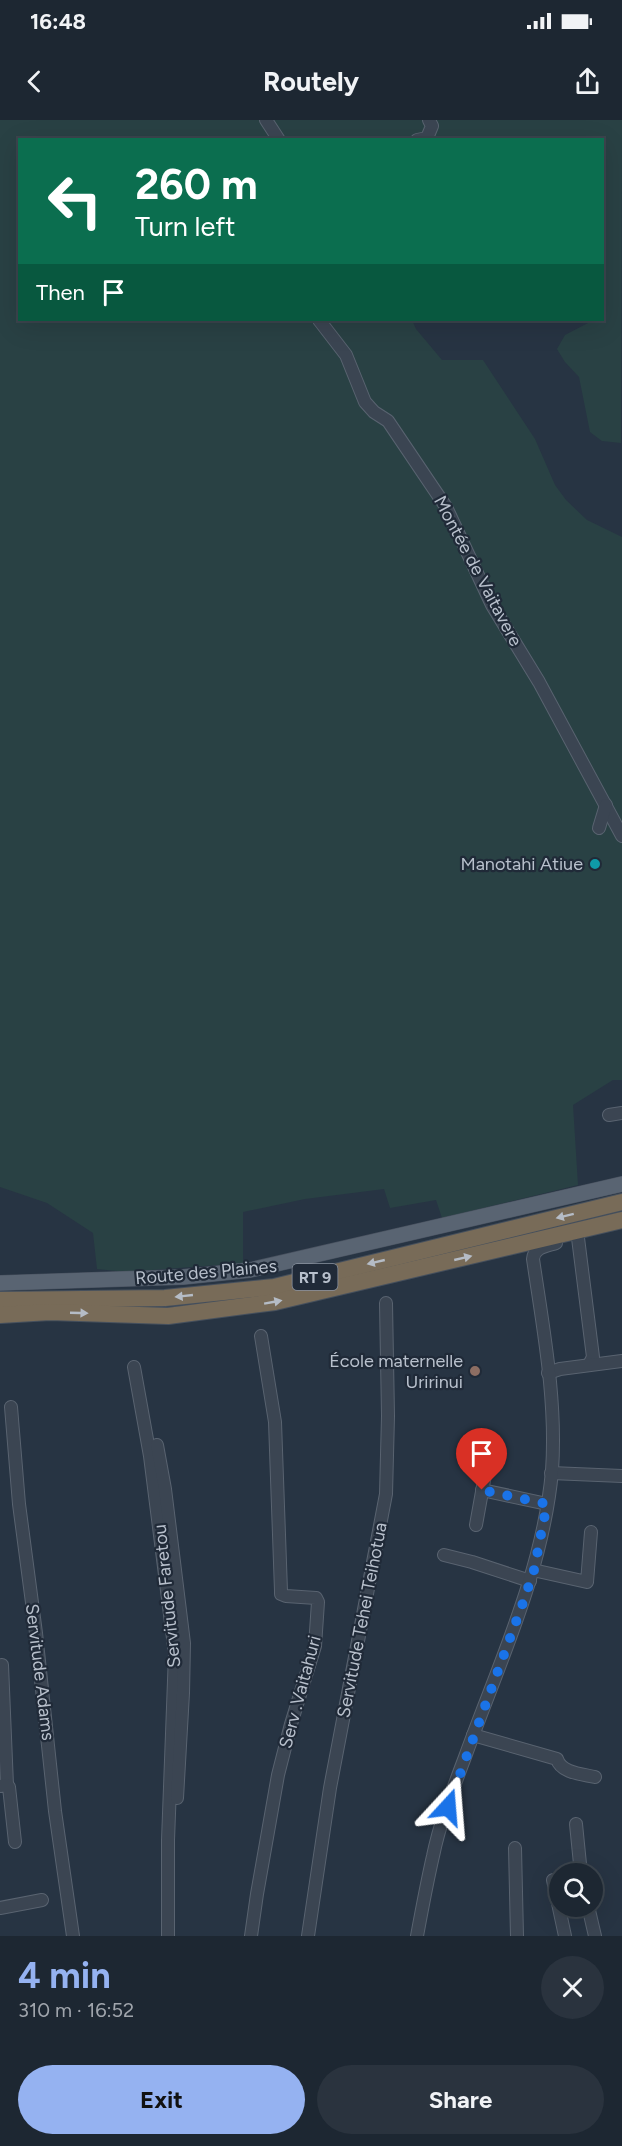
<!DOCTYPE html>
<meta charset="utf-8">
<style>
:root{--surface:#1d2732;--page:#2a333e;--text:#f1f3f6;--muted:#a0a5ac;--line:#3b444d;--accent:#95b2f1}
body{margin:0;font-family:Figtree,sans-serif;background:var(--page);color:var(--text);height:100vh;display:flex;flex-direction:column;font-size:22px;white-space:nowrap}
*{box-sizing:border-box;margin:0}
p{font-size:20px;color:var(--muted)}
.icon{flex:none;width:33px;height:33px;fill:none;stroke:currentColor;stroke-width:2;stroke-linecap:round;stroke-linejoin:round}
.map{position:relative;height:1816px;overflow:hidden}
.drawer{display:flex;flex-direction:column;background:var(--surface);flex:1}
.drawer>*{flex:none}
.guide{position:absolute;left:18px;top:18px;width:586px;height:183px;border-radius:0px;box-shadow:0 6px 24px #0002,0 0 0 2px var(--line);background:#0b6e4f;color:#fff;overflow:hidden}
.fabs{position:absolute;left:549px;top:1743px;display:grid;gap:12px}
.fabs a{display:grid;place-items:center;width:54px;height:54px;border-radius:50%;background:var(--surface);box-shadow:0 6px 24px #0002,0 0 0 2px var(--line);font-size:30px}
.pin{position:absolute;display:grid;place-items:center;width:51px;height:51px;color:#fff;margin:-62px -26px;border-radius:50% 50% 50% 0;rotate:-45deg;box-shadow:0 0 6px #0007}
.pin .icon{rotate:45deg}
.me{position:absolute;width:66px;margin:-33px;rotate:19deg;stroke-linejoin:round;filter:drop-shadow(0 0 4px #0008)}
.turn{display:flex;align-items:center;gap:21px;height:126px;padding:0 18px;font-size:27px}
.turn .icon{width:78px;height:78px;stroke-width:2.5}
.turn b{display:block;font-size:42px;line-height:51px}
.then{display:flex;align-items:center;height:57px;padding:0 18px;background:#0003;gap:12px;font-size:22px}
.round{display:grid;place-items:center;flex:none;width:63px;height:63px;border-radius:32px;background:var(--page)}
.head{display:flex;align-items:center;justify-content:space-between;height:102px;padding:0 18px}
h1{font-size:36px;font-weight:700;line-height:45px;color:var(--accent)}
.action{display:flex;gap:12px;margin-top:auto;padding:12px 18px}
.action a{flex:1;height:69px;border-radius:36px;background:var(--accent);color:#111;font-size:24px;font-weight:700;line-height:69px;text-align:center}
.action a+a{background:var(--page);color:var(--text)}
.status{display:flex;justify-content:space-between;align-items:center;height:42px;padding:0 30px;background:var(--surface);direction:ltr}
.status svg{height:16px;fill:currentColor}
header{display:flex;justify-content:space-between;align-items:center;height:78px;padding:0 18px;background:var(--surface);font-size:27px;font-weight:700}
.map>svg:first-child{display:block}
.green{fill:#294144}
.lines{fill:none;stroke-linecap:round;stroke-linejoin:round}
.minor-casing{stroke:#596370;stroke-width:14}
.major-casing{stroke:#48515f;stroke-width:16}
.highway-casing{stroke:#46505d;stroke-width:18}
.minor{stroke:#3b4552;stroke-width:12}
.major{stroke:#596472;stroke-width:15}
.highway{stroke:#786b58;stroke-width:16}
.oneway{fill:#b5bcc6}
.route{stroke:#1a73e8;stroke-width:10;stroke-dasharray:0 18}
.culture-dot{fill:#0f9aa8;stroke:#202a38;stroke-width:2}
.education-dot{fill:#8d6e63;stroke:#202a38;stroke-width:2}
.labels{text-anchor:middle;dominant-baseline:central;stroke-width:4.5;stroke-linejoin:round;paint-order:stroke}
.shield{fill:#202a38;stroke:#8a93a0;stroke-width:1.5}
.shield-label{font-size:16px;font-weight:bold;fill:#b8c0cc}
.street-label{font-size:18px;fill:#b8c0cc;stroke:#202a38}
.poi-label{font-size:18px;fill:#b8c0cc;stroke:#202a38;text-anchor:end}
</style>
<div class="status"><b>16:48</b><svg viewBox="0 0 49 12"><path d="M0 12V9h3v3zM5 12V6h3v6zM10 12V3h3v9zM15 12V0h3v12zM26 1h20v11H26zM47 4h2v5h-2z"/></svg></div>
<header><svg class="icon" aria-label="back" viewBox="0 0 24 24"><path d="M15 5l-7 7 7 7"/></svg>Routely<svg class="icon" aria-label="share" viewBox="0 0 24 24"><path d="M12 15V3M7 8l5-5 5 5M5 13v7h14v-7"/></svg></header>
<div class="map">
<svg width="622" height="1816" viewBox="0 0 622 1816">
<rect width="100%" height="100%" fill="#273443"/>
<path class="green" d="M0,0H622L621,323L602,321L590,312L579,257L565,242L557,229L565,215L588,203L591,200H603V20H20V200H412L416,209L442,240H483L535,319L555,365L566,380L587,400L622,417V960H613L573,985L578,1065L442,1098L436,1080L390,1088L384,1069L305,1079L243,1092V1143L126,1152L97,1149L93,1113L47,1083L0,1067Z"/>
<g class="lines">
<defs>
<g id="minor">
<path d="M266,0L279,20"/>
<path d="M417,20L427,18L432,6L429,0"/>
<path d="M319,200L346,235L365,282L374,292L388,301L446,387L492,485L539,562L622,716"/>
<path d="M599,708L606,685"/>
<path d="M609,995L622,993"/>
<path d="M578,1118L593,1237L589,1245"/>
<path d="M134,1247L150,1336L175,1534L168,1720V1816"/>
<path d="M548,1253L560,1249L622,1241"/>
<path d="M11,1287L19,1384L36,1513L55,1691L73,1816"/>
<path d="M157,1325L165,1369L184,1523L183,1573L177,1678"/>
<path d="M551,1353L622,1356"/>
<path d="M482,1370L547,1384"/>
<path d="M476,1405L487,1344"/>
<path d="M444,1435L472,1442L530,1461"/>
<path d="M533,1450L587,1462L591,1412"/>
<path d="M2,1545L7,1665"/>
<path d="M473,1615L557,1639C561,1653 582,1654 595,1657"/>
<path d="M0,1666L7,1665L9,1667L15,1722"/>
<path d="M576,1704L581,1754"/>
<path d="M515,1728L517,1816"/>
<path d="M553,1760L565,1816"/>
<path d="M588,1786L595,1816"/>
<path d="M0,1788L42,1780"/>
<path d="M251,1816L257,1774L278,1655L291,1604L315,1526L318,1482L316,1478L286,1476L281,1474V1471L275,1302L261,1216"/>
<path d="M308,1816L330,1668L386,1374L388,1296L386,1183"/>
<path d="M417,1816C422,1789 427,1762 433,1736C440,1702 453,1669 465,1637C499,1543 543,1451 552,1351C557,1280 543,1208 533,1139C534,1127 547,1126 556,1123"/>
</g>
<path id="major" d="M0,1163L183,1157L250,1150L622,1064"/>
<g id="highway">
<path d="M0,1180L165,1178L274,1167L622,1082"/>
<path d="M0,1195L50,1192L168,1196L275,1182L622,1100"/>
</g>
</defs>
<use href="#minor" class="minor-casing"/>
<use href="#major" class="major-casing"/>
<use href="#highway" class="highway-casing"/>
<use href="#minor" class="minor"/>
<use href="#major" class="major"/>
<use href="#highway" class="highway"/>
</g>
<defs><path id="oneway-solid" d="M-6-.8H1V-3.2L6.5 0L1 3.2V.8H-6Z" transform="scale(1.5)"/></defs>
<g class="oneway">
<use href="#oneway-solid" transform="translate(565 1096) rotate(166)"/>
<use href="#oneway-solid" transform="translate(463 1138) rotate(-13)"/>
<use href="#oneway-solid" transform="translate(376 1142) rotate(167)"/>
<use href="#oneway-solid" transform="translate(184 1176) rotate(174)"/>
<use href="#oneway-solid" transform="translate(273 1182) rotate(-10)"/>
<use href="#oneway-solid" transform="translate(79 1193) rotate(2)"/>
</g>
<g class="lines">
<path class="route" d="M448,1687L524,1480L534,1450L547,1384L482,1370"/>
</g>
<circle class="culture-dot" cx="595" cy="744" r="6"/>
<circle class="education-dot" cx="475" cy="1251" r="6"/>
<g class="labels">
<rect class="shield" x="292.5" y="1144" width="45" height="26" rx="4.5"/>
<g class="shield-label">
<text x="315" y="1157">RT 9</text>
</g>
<g class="street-label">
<text transform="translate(478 451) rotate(62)">Montée de Vaitavere</text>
<text transform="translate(206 1152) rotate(-5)">Route des Plaines</text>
<text transform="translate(167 1476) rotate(-96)">Servitude Faretou</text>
<text transform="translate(362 1500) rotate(-79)">Servitude Tehei Teihotua</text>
<text transform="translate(40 1552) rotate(83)">Servitude Adams</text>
<text transform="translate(300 1572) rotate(-75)">Serv .Vaitahuri</text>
</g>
<g class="poi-label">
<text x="583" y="744">Manotahi Atiue</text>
<text x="463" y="1241">École maternelle<tspan x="463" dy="21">Uririnui</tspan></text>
</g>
</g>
</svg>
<div class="fabs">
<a><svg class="icon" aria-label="search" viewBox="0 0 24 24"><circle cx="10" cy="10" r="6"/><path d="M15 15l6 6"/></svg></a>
</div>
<div class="pin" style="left:482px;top:1370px;background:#d93025"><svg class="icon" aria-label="arrive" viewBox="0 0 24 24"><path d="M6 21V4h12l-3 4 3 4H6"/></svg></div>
<svg class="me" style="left:448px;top:1687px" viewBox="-20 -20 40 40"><path d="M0-17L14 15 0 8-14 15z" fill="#1a73e8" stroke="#fff" stroke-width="4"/></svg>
<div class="guide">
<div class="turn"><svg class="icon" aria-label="left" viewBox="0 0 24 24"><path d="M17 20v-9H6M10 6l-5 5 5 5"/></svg><div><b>260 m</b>Turn left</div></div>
<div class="then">Then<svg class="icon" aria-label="arrive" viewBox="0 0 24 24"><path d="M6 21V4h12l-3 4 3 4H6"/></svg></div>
</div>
</div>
<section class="drawer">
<div class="head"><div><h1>4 min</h1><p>310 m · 16:52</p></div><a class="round"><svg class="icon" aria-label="close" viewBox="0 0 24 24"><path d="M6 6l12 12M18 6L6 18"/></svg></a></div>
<div class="action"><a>Exit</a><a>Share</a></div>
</section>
